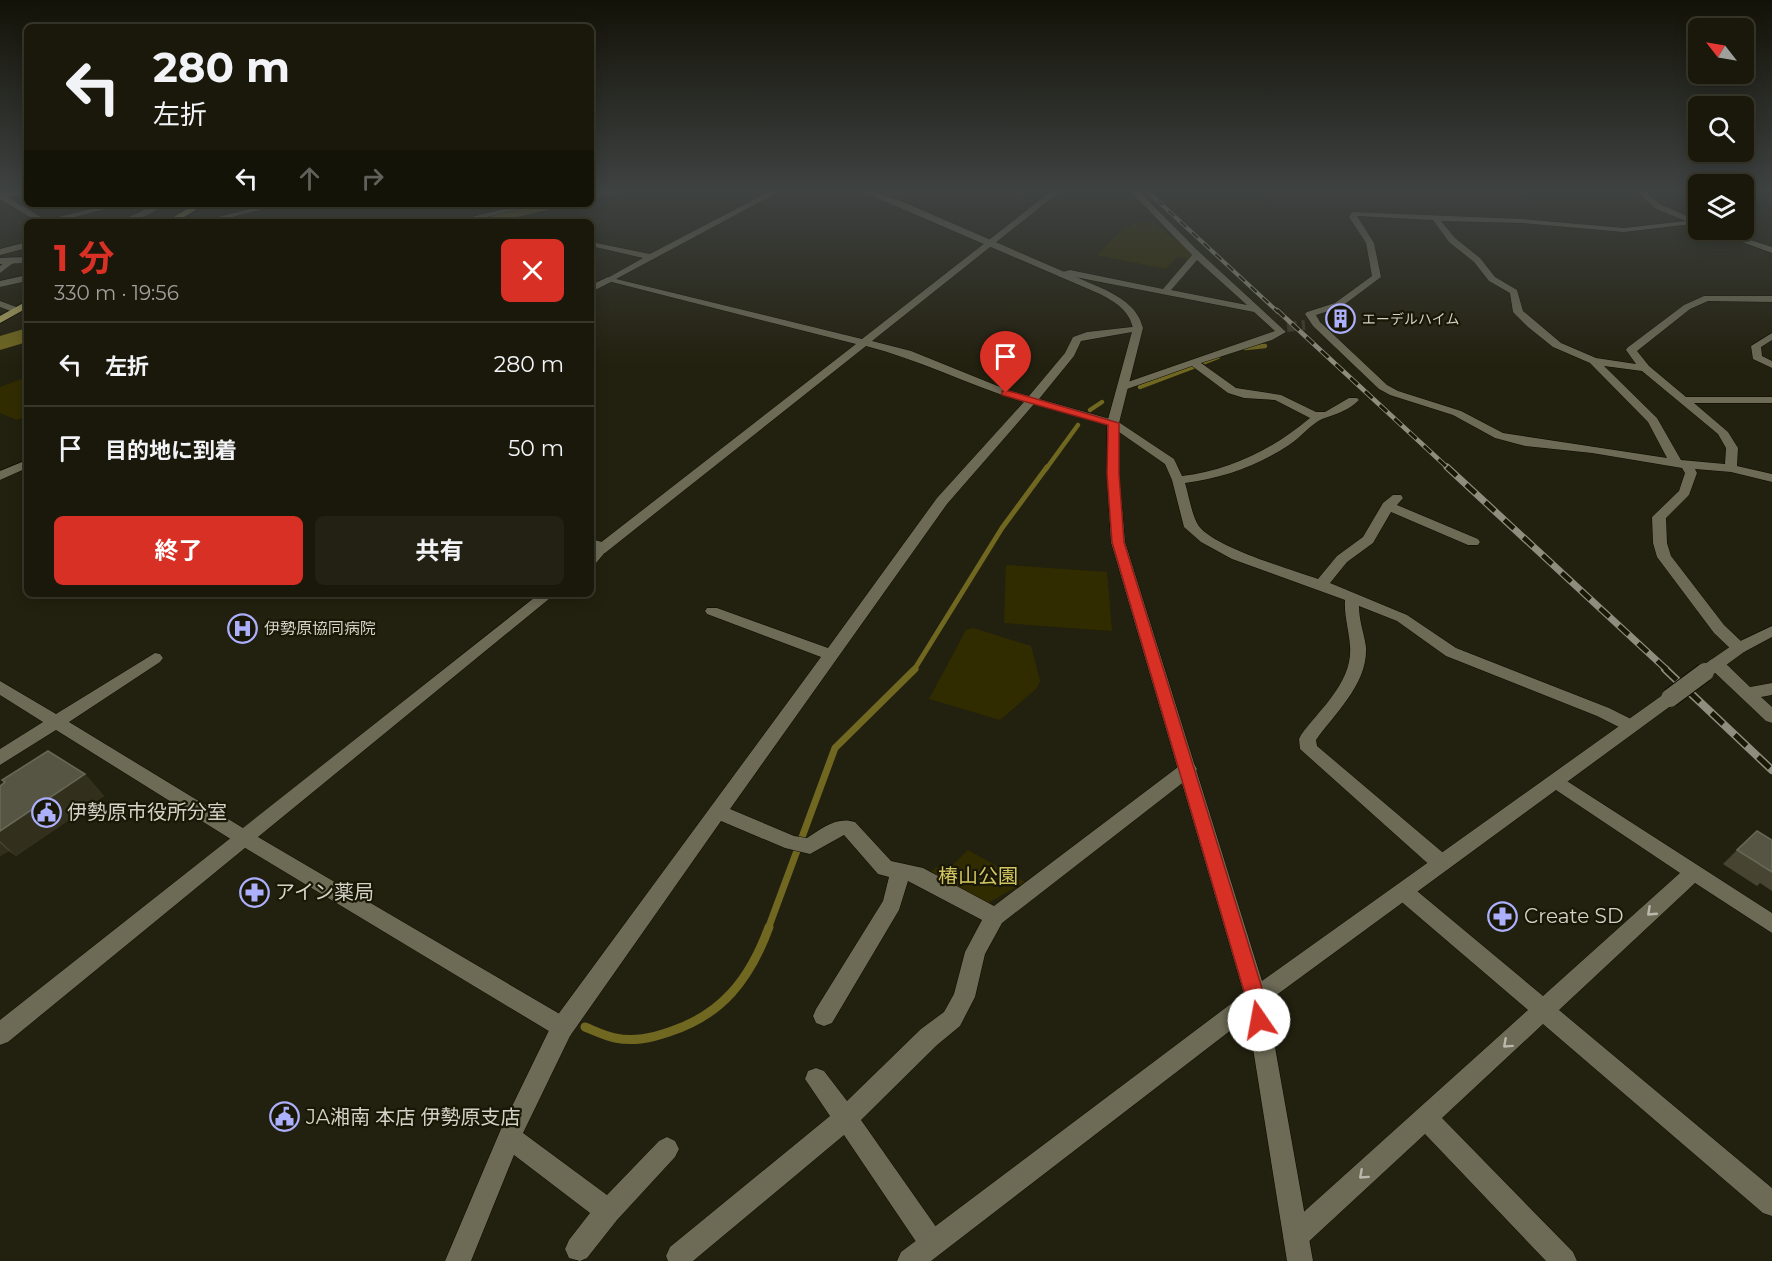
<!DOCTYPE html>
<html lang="ja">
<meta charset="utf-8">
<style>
:root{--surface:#1a180a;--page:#232113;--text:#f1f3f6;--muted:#9fa09c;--line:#38372b;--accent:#d93025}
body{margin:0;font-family:Montserrat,"Noto Sans JP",sans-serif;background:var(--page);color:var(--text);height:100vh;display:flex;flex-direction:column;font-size:22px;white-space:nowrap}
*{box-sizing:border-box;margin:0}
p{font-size:20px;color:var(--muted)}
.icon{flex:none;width:33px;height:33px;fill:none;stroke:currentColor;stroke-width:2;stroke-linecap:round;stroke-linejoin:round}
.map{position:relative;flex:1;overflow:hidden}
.drawer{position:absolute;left:24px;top:219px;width:570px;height:378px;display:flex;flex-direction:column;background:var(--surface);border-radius:9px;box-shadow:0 3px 15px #0003,0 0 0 2px var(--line)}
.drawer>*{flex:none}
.banner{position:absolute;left:24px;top:24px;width:570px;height:183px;border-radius:9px;box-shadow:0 3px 15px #0003,0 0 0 2px var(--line);background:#1a180a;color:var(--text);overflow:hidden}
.needle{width:39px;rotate:301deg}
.fabs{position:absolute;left:1688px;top:18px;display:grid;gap:12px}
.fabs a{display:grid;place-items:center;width:66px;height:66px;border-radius:9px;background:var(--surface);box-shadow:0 3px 15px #0003,0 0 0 2px var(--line);font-size:30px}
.pin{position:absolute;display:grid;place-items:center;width:51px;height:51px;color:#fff;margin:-62px -26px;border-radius:50% 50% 50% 0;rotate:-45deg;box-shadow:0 0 6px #0007}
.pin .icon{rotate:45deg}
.me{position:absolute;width:66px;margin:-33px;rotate:348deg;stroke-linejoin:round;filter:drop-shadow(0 0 4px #0008)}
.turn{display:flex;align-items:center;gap:21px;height:126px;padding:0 30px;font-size:27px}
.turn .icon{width:78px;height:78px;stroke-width:2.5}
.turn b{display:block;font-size:42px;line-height:51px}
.lanes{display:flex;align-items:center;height:57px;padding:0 30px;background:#0003;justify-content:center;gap:30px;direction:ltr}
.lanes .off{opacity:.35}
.round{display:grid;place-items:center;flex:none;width:63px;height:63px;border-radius:9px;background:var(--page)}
.head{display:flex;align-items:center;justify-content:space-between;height:102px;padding:0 30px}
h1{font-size:36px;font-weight:700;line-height:45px;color:var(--accent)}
.cta{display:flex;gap:12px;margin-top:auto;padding:12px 30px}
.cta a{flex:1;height:69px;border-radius:9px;background:var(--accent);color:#fff;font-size:24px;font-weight:700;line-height:69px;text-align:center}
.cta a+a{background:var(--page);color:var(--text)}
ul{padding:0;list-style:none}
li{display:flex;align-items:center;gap:18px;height:84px;padding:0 30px;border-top:2px solid var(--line)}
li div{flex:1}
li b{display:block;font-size:22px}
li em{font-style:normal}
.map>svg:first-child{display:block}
.green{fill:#312c00}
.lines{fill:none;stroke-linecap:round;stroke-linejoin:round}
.stream-far3{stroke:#706720;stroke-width:4.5}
.stream-far2{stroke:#706720;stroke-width:5}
.stream-far1{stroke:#706720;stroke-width:7}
.stream{stroke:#706720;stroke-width:9}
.river{fill:#706720;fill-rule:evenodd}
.minor-tunnel{stroke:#3d3b2a;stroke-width:10;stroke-dasharray:10 5;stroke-linecap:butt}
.minor-casing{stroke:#0c0900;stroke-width:1}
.tertiary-casing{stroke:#0c0900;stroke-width:1}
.trunk-casing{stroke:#0c0900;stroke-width:2}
.minor{fill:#6d6b56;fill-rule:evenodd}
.tertiary{fill:#6d6b56;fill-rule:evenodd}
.trunk{fill:#aaa25e;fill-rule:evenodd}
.rail-far3-casing{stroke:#8e8d7e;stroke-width:4}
.rail-far2-casing{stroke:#8e8d7e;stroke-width:4.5}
.rail-far1-casing{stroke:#8e8d7e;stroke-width:7}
.rail-casing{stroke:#8e8d7e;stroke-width:8}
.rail-far3{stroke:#191705;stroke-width:2;stroke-dasharray:8;stroke-linecap:butt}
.rail-far2{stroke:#191705;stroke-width:3;stroke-dasharray:10;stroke-linecap:butt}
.rail-far1{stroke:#191705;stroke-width:4.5;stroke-dasharray:13;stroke-linecap:butt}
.rail{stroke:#191705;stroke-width:5;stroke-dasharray:16;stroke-linecap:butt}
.tertiary-bridge-casing{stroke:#0c0900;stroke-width:20;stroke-linecap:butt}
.tertiary-bridge{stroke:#6d6b56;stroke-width:18}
.wall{fill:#474532}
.shaded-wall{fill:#32301d}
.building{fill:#565442;stroke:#696857;stroke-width:1.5}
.oneway{stroke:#bab8aa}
.route{fill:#d93025;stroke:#8d1f18;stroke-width:1.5}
.labels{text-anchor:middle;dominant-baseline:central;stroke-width:4.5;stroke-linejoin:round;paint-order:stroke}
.far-poi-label{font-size:14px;fill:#d3d2c6;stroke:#191705;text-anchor:start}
.poi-label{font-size:16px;fill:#d3d2c6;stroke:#191705;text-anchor:start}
.near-poi-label{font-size:20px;fill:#d3d2c6;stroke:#191705;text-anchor:start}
.near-park-label{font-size:20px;fill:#d1c462;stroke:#191705}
</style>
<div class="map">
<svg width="1772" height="1261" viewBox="0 0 1772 1261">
<rect width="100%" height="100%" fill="#22200e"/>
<g class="green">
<path d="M1153,222C1166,235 1180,241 1192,254L1188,259L1177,257L1166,269L1097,255L1123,229L1133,226V223Z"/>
<path d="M27,377V416L17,420L0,413V387Z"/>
<path d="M1006,565L1107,572L1112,631L1004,623Z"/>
<path d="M973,628L1031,646L1040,681L1036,689L1000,720L929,699L966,630Z"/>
<path d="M968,850L1025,882L988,903L931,872L936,867L946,872Z"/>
</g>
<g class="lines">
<g class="stream-far3">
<path d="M1245,348L1265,346"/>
<path d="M1205,362L1218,357"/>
<path d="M1140,387L1193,367"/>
<path d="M1090,410L1102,402"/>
<path d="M1046,469L1078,425"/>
</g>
<path class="stream-far2" d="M914,670L1002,528L1047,467"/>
<path class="stream-far1" d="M768,929L835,748L915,669"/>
<path class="stream" d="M585,1027C595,1031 605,1036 615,1038C634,1042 651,1038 669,1032C722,1015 750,979 769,927"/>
<g class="river">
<path d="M591,189H620L618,193L591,199Z"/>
<path d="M527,204H559L556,208L495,222H463L466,218Z"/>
<path d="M27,328V342L0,350V336Z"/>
</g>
<path class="minor-tunnel" d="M1287,327L1305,325"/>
<defs>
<g id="minor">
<path d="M21,189H27V192L7,197L46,220L111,204H124L56,222H38L0,199V194Z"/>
<path d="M591,189H603L591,193Z"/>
<path d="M774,189H784L616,279L862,339L1054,189H1063L872,341L911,351L1010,391L1029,396L1065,353L1073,337L1087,332L1141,326V330L1138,331L1081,341L1074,356L1039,399L1117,421L1174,459L1182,476C1231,470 1273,449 1310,418L1275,400L1244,398L1228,393L1192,366L1127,389H1119V385L1275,331L1254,312L1070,276L1059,277V273L1070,270L1163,289L1192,255L1132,193L1139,191L1196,249L1286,332L1272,340L1201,363L1236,388L1281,395L1316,412H1325L1349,398H1357L1359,400C1348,411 1336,414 1322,419C1311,424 1300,438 1289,445C1257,466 1223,478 1185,483C1189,496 1191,511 1197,523C1208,546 1293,570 1318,579L1337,556L1363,537L1383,503L1393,495H1401L1403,498L1397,505L1478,539L1480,542L1478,545H1468L1391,512L1373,543L1347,562L1330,583L1407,615L1456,648L1609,708L1637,722L1639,726L1637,730L1631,732L1625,730L1597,716L1446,656L1397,621L1359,606C1359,621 1364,633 1366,647C1368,684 1335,713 1316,740L1317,746L1448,857L1451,863L1448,869L1441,871L1434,869L1300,749L1299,739L1301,735C1320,709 1353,682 1350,646C1349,630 1344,616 1345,600L1232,559L1201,542L1184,527L1172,480L1165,464L1109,425L1034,404L947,504L730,809L794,836L807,838C822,828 837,816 855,822L891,861L923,868L994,906L1182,764L1188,762L1194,764L1197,769L1194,774L1002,923L985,954L975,997L960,1026L937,1045L861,1120L941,1234L945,1243L941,1252L932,1256L923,1252L844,1135L693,1261H668L666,1256L670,1247L830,1116L805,1079L808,1071L816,1068L824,1071L847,1101L921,1029L944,1012L954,994L965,952L982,920L908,881L899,910L832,1023L824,1026L816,1023L813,1016L816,1009L883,901L889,877L878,874L844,835L810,854L785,848L721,821L570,1036L523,1133L607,1195L659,1141L667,1137L675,1141L679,1149L675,1157L617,1220L587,1258L580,1261L569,1258L565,1249L569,1240L590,1213L514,1155L471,1261H445L501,1129L554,1020L821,657L707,614L705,611L707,608H717L828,648L937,498L1024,402C970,386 921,360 866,346L605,553H595L593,550L595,547L856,344L604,280L643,258L591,246V242L650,254ZM1197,260L1247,305L1171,290Z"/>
<path d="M155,204H165C150,216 133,222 114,222L136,214Z"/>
<path d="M525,204H539L466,222H451Z"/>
<path d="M1352,212L1522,219L1624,228L1695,220L1696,222L1692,224L1624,232L1522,223L1441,221L1455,238L1480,258L1495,277L1517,290L1523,311L1561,343L1596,358L1636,364L1626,350L1627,348L1684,305L1704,296H1772V302L1708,301L1690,309L1637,351L1649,366L1686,397H1772V403H1694L1728,432L1738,448L1737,466L1772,474V482L1731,472L1695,469L1697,473L1689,495L1666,518L1667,543L1671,556L1724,625L1744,644L1747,648L1744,652H1734L1714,633L1657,557L1653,543L1652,517L1679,491L1685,473L1682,468L1592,453L1525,446L1495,438L1453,415L1390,395L1379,389L1313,326L1305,314L1307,312L1335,303L1372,276L1366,243L1349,217ZM1357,216L1433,220L1449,242L1474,262L1489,281L1510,293L1513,312L1528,327L1553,347L1590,363L1648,422L1667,458L1503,433L1461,411L1398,391L1387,385L1320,322L1316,315L1341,307L1381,277L1374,243ZM1604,366L1642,371L1718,434L1726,448L1725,464L1681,460L1657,418Z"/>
<path d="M27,242V248L0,255V249Z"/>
<path d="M9,259L16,261L0,273V266Z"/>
<path d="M27,275V281L0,287V281Z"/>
<path d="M0,301L19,308L21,310L16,313L0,307Z"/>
<path d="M1772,333V340L1761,347L1762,356L1772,361V368L1753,359L1751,346Z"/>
<path d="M1716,659L1722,660L1750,687L1772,683V695L1761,697L1772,707V723L1766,721L1710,668L1708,664L1710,660Z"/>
<path d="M1556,774L1772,913V933L1695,883L1559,1010L1772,1188V1216L1763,1213L1543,1024L1442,1118L1573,1252L1577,1261H1546L1425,1134L1305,1245L1296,1249L1287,1245L1283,1236L1287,1227L1528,1010L1397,898L1394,892L1397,886L1404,884L1411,886L1543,996L1680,873L1550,786L1547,781L1550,776Z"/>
<path d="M244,830L251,833L253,838L251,843L8,1042L0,1045V1020L237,833Z"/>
</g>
<g id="tertiary">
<path d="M856,189H867L901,201L1106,290C1123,299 1138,308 1143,328L1119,423V475L1125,542L1262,981L1664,694H1676L1678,698L1676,702L1267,1002L1313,1261H1287L1248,1017L931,1261H897L901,1252L1244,994L1111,542L1107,475V423L1133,328C1129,310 1115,302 1100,294Z"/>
<path d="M1635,189H1643L1660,204L1698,221V226L1654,208Z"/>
<path d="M270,204H284L212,222H198Z"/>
<path d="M1709,230H1719L1772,247V253Z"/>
<path d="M27,257V263L0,264V258Z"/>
<path d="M608,277L611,278V282L591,292V285Z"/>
<path d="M27,460V468L0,480V471Z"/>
<path d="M591,539L602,542L607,550L596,563L591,564L593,550Z"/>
<path d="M539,594H555L258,837L570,1020L573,1028L570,1036L562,1039L237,843L56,730L0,765V749L43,722L0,695V681L56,714L155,653L160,654L163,658L160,662L69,722L243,828Z"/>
<path d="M1772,626V637L1744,652L1711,676H1699L1697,672L1699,668L1734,644Z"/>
</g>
<g id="trunk">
<path d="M195,204H205L176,222H166Z"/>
<path d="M27,301V308L0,323V316Z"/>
</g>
</defs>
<use href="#minor" class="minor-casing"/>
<use href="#tertiary" class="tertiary-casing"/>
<use href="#trunk" class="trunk-casing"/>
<use href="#minor" class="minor"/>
<use href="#tertiary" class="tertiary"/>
<use href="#trunk" class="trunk"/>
<defs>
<path id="rail-far3" d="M1145,189L1278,312"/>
<path id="rail-far2" d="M1277,310L1449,469"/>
<path id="rail-far1" d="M1447,467L1667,670"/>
<path id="rail" d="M1665,669L1772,770"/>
</defs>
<use href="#rail-far3" class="rail-far3-casing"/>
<use href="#rail-far2" class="rail-far2-casing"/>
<use href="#rail-far1" class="rail-far1-casing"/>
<use href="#rail" class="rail-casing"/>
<use href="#rail-far3" class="rail-far3"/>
<use href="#rail-far2" class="rail-far2"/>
<use href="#rail-far1" class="rail-far1"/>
<use href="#rail" class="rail"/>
<defs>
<path id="tertiary-bridge" d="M1670,698L1705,672"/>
</defs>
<use href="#tertiary-bridge" class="tertiary-bridge-casing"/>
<use href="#tertiary-bridge" class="tertiary-bridge"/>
</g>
<g class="wall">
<path d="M85,774L104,796L16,856L9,851L0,856V786L4,783L2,780Z"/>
<path d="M1772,840V891L1760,883L1757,886L1723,864L1737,850Z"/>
</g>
<g class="shaded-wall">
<path d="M85,774L104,796L16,856L0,841V831Z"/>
<path d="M0,843L9,851L0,856Z"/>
</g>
<g class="building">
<path d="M48,751L85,774L0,831V786L5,782L2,780Z"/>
<path d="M1757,831L1772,840V872L1737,850Z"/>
</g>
<defs><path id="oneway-chevron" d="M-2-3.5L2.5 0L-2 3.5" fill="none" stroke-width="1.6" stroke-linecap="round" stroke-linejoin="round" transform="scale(1.5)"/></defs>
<g class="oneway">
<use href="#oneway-chevron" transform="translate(1651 912) rotate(137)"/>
<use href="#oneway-chevron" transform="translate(1507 1044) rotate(138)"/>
<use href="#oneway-chevron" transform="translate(1363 1175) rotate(138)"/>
</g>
<linearGradient id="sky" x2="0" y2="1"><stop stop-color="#131208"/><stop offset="0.52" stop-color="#3e4241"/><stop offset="1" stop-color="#3e4241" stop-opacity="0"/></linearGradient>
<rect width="1772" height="366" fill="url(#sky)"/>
<path class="route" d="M1002,391H1009L1119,423V474L1124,542L1265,998L1269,1020L1266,1026L1259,1029L1252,1026L1246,998L1112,542L1107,474L1108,425L1002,395Z"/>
<defs>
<symbol id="building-ring" viewBox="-11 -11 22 22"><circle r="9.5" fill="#191705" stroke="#acaffb" stroke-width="1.5"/><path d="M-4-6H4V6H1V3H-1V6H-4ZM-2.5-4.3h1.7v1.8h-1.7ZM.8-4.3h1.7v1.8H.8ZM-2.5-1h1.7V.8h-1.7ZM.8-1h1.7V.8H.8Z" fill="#acaffb"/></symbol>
<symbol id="hospital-ring" viewBox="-11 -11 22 22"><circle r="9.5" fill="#191705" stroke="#acaffb" stroke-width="1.5"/><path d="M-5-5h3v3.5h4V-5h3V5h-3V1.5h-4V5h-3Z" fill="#acaffb"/></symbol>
<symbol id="civic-ring" viewBox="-11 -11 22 22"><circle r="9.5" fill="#191705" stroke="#acaffb" stroke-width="1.5"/><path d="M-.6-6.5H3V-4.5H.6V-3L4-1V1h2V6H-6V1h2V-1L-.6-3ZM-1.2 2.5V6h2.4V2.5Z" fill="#acaffb"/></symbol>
<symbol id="pharmacy-ring" viewBox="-11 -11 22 22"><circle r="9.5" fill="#191705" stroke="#acaffb" stroke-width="1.5"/><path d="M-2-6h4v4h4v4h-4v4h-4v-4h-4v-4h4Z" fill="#acaffb"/></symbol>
</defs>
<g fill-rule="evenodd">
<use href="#building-ring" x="1324" y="302" width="33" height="33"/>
<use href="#hospital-ring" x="226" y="612" width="33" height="33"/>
<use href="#civic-ring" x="30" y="796" width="33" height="33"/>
<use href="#pharmacy-ring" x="238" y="876" width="33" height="33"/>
<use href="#pharmacy-ring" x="1486" y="900" width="33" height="33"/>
<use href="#civic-ring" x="268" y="1100" width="33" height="33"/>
</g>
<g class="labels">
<g class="far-poi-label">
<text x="1362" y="319">エーデルハイム</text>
</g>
<g class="poi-label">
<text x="264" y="628">伊勢原協同病院</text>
</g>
<g class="near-poi-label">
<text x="67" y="812">伊勢原市役所分室</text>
<text x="275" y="892">アイン薬局</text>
<text x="1524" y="916">Create SD</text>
<text x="306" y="1117">JA湘南 本店 伊勢原支店</text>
</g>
<g class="near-park-label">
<text x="978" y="876">椿山公園</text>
</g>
</g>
</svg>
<div class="fabs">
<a><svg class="needle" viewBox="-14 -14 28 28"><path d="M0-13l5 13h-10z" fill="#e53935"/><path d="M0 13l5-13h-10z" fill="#9fa09c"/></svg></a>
<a><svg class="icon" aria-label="search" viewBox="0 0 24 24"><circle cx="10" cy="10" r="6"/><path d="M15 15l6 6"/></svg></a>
<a><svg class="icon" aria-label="layers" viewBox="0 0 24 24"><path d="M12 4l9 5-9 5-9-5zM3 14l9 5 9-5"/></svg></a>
</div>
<div class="pin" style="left:1006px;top:393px;background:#d93025"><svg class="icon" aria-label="arrive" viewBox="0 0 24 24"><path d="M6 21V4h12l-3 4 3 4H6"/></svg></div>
<svg class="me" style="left:1259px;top:1020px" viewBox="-20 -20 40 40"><circle r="19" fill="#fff"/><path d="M0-13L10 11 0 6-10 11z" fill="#d93025"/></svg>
<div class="banner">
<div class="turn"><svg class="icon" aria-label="left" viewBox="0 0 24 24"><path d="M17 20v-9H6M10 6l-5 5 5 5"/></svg><div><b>280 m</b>左折</div></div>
<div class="lanes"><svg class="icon" aria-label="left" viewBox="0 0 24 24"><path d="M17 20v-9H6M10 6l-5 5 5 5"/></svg><svg class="icon off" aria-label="ahead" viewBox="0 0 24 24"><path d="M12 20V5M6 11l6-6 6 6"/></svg><svg class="icon off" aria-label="right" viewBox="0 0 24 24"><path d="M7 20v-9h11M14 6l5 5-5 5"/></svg></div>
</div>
<section class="drawer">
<div class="head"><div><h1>1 分</h1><p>330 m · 19:56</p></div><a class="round" style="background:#d93025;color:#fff"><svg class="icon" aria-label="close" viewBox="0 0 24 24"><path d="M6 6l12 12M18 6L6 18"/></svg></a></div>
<ul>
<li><svg class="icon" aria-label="left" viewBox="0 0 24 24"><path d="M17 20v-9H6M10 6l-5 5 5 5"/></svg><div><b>左折</b></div><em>280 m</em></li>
<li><svg class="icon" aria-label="arrive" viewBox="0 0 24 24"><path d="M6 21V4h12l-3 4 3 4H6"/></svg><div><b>目的地に到着</b></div><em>50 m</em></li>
</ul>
<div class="cta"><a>終了</a><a>共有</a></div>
</section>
</div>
